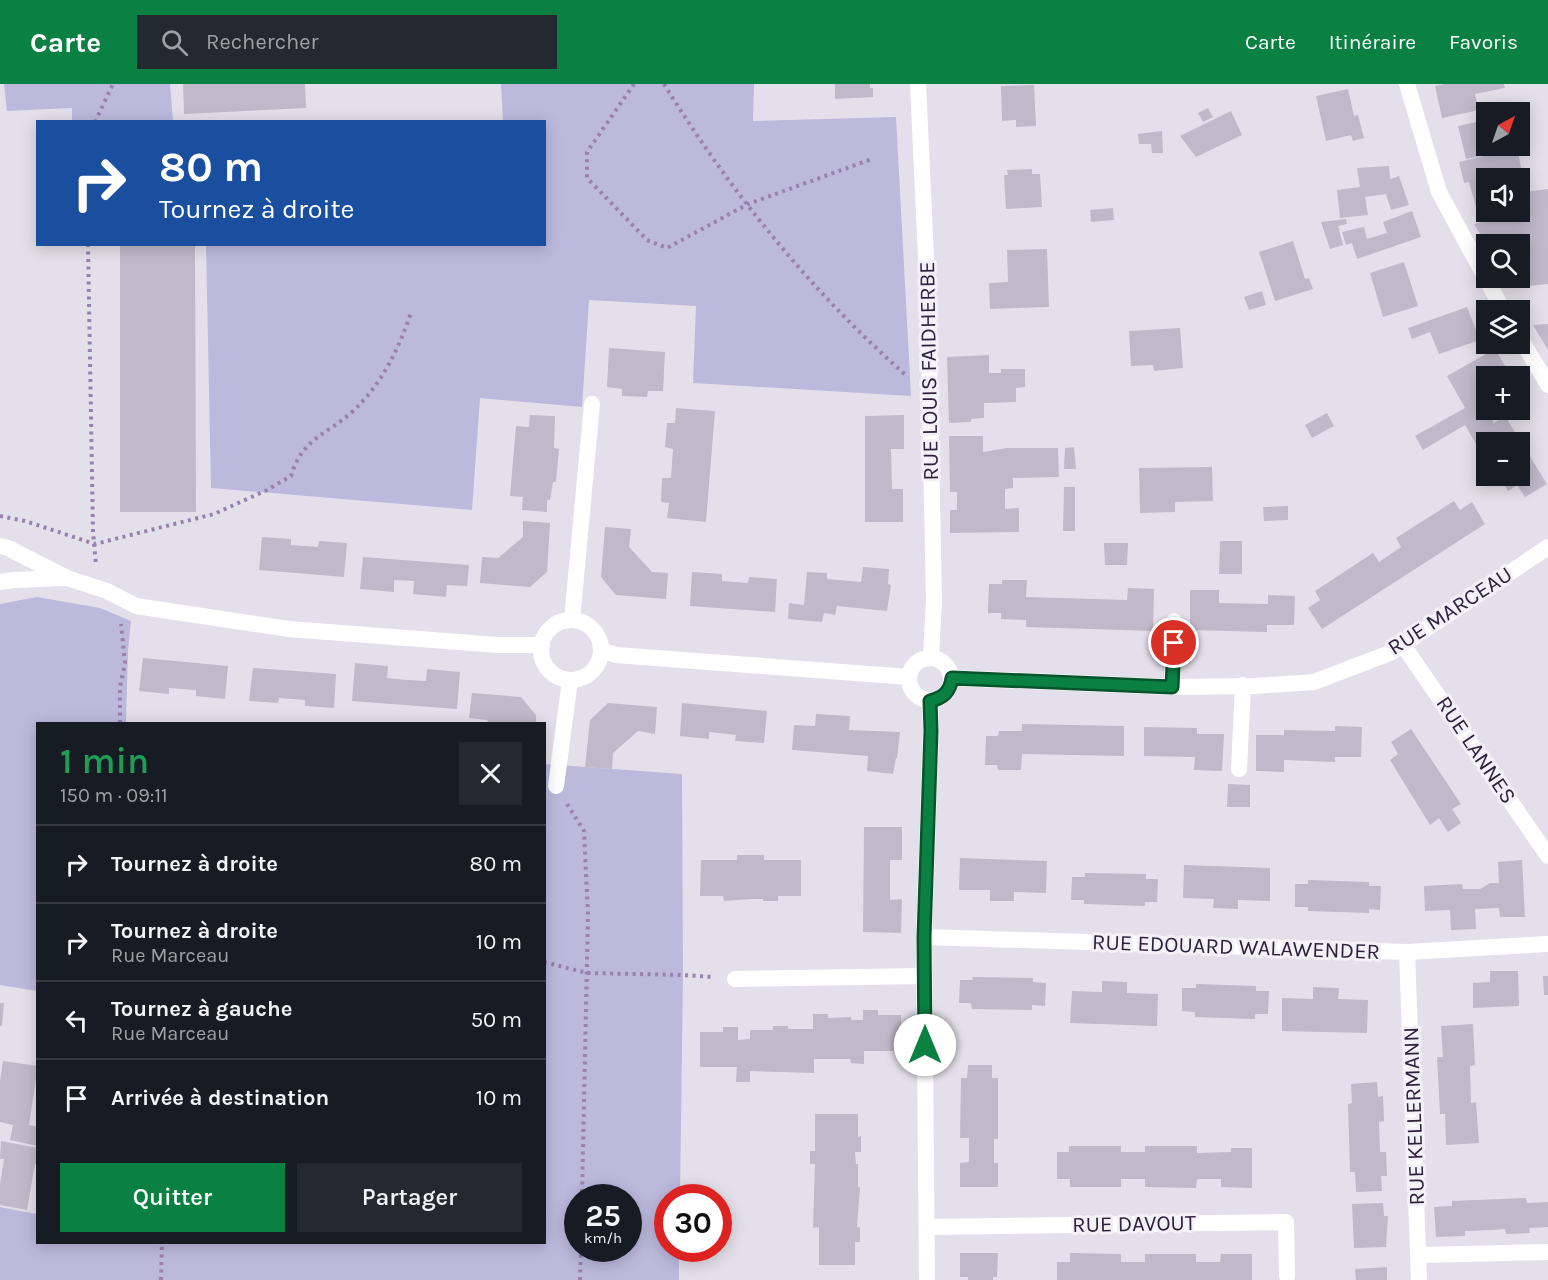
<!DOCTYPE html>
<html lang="fr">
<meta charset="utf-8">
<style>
:root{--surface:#171b24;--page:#242831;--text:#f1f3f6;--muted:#9ea1a6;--line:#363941;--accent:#0b8043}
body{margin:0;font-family:Karla,sans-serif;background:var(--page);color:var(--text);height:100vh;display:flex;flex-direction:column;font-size:22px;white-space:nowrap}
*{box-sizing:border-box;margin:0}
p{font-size:20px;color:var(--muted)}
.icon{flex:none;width:33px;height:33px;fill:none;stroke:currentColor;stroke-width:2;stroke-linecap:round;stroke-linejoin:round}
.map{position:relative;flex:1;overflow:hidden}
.panel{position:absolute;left:36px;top:638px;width:510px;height:522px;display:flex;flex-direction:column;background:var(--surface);border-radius:0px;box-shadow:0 3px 15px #0003}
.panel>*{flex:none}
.top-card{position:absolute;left:36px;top:36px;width:510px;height:126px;border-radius:0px;box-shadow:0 3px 15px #0003;background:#1a4fa0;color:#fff;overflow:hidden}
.needle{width:39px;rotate:40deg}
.tools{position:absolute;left:1476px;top:18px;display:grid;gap:12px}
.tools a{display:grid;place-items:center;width:54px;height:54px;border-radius:0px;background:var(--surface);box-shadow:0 3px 15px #0003;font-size:30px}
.speed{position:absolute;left:564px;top:1100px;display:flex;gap:12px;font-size:30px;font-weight:700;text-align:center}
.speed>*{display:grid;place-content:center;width:78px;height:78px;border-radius:50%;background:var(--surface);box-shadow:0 3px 15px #0003;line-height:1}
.speed small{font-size:15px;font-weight:400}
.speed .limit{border:9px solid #d22;background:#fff;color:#111}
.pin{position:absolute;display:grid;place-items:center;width:51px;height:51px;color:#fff;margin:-26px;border:3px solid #fff;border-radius:50%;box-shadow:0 2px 6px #0007}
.me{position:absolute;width:66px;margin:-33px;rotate:0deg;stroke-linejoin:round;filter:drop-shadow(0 0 4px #0008)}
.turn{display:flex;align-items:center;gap:21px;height:126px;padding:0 24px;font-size:27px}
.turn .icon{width:78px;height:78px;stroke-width:2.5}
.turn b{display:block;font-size:42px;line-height:51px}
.round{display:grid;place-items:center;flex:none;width:63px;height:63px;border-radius:0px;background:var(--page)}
.overview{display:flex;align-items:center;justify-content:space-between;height:102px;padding:0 24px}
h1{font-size:36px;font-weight:600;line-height:45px;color:#1e9e55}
.cta{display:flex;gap:12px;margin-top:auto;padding:12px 24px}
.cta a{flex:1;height:69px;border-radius:0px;background:var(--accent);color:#fff;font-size:24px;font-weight:600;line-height:69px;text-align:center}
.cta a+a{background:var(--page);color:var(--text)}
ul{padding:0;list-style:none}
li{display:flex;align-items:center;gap:18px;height:78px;padding:0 24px;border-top:2px solid var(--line)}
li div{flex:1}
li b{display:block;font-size:22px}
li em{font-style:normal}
header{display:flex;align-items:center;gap:36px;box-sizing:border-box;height:84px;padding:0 30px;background:var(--accent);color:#fff}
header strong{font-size:28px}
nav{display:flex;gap:33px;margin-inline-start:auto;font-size:21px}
.search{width:420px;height:54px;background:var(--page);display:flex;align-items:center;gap:15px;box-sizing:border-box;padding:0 21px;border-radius:0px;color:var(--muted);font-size:22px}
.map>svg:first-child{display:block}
.green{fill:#bcb9dd;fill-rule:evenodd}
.building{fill:#c0b9c9}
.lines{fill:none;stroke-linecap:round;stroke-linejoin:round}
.path{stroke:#9881af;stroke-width:4;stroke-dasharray:3 4.5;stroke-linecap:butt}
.minor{stroke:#fff;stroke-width:16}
.route-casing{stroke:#07532c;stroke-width:15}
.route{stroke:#0b8043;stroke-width:10}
.labels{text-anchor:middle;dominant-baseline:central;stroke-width:6;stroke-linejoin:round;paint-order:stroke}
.street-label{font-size:22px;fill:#2f213c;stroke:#f3f1f8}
</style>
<header>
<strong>Carte</strong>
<div class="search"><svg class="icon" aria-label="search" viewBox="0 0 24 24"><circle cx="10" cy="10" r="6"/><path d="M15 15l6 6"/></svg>Rechercher</div>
<nav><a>Carte</a><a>Itinéraire</a><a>Favoris</a></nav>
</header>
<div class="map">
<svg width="1548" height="1196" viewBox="0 0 1548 1196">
<rect width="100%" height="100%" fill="#e4e0eb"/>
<g class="green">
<path d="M4,0H170L173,37H72V24L7,27Z"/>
<path d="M501,0H754L753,37L896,33L911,312L693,299L696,222L589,216L582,323L480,314L472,426L211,404L206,161L544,160V38L503,37Z"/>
<path d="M37,513L100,524L131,537L128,567L126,639H38L37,907L0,901V520Z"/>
<path d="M545,680L682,690L683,891L680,1113H668V1164H679V1196H0V1123L37,1130L38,1158H544ZM578,1113H628V1164H578Z"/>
</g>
<g class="building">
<path d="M183,0H305L306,24L184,30Z"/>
<path d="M835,0H870V4H873V13L835,15Z"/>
<path d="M1445,0H1504L1505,4L1475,10L1479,26L1442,34L1435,2Z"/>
<path d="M1034,1L1036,42L1016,43V36L1002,37L1001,2Z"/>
<path d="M1348,5L1354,32L1358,31L1364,54L1353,57L1351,51L1326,57L1316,12Z"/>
<path d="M1208,24L1213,33L1203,38L1198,29Z"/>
<path d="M1231,27L1242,51L1196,73L1180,52Z"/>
<path d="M1486,36V62H1511L1512,66L1517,64L1526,108L1548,105V200L1528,202L1524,161L1486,160L1474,140L1493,134L1492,128H1520V94H1486V119L1476,123L1469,98L1464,99L1459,78L1495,69L1466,75L1458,42Z"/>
<path d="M1162,47L1163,69H1152L1151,60H1139L1138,50Z"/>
<path d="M1389,82L1390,95L1399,92L1409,121L1391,126L1386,110L1365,113L1368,131L1340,134L1337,106L1360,103L1357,84Z"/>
<path d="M1032,85V90H1040L1042,123L1006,125L1004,91H1008L1007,86Z"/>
<path d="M1113,124L1114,136L1091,138L1090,126Z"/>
<path d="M1412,127L1421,153L1357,175L1352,159L1346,161L1342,148L1364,143L1367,155L1387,149L1383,138Z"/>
<path d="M1346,135L1347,140L1338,142L1343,161L1330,165L1321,138Z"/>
<path d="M1293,157L1305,195L1309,194L1313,205L1275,217L1259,168Z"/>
<path d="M120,160H195L196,428H120Z"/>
<path d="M1047,165L1049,223L990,225L989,199L1008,198L1007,166Z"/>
<path d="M1404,178L1418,222L1383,233L1370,189Z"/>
<path d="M1262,207L1266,221L1249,226L1244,213Z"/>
<path d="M1467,223L1480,256L1439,270L1430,248L1412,255L1408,244Z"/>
<path d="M1548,240V266L1533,241Z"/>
<path d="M1180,244L1183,284L1154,287L1153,281L1131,282L1129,247Z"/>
<path d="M609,264L665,268L663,307H648L647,313L622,312V305L607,303Z"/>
<path d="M1495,265L1511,292H1486V311L1480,315L1494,339L1505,332L1547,400L1525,413L1517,401L1508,407L1499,392H1520V358H1486V377L1465,341L1423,366L1415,352L1465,324L1447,292Z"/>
<path d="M989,271V289H1001V285H1025V303L1016,304V318L984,319V334L971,335V338L949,339L947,273Z"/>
<path d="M676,324L715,327L706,438L667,434L669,419L661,418L662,394H671L673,365L665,363L667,339H675Z"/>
<path d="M1327,329L1334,342L1312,354L1305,341Z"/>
<path d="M530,331L555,332L554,364L559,365L556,398H553L550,416H547V428L522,426L523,413L510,412L516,342L529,343Z"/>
<path d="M904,331V365H891L892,405H903V438H865V332Z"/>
<path d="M949,352H983V368L1007,364H1058L1059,393L1013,394V404L1005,405V425L1019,424V448L950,449V426H957V408H950Z"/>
<path d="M1074,363L1076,385H1064L1065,364Z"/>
<path d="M1212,383L1213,417L1175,418V428L1140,429L1139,384Z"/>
<path d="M1064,403H1075V447H1063Z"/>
<path d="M1454,417L1460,426L1472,418L1485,440L1322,545L1308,524L1320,516L1315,507L1373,469L1379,478L1401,463L1396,454Z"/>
<path d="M1288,422V436L1264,437L1263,423Z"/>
<path d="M523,437L550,439L547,488L530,503L480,499L482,473L498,474L523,453Z"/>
<path d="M605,443L631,445L629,463L652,488L668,489L666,515L616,511L601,493Z"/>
<path d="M262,453L291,455V461L318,463L319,457L347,459L344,493L259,486Z"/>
<path d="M1220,457H1242V490H1219Z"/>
<path d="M1104,459H1128L1127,481H1105Z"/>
<path d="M363,473L469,481L467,502L447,501L446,513L413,510L414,497L394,496V508L360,505Z"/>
<path d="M863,483L889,485L888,500L891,501L887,527L837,522L835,531L824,529L822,538L788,535L789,519L804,521L807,488L827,489V495L861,498Z"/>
<path d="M692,488L722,490V497L748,499L749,493L777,495L775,528L690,522Z"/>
<path d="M1002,496H1027L1026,513L1127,516L1128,504L1154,505L1153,547L1026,543V536L1001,535V529H988V525L989,500H1002Z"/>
<path d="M1190,506H1219V519L1268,520V511L1295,512L1294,541H1267V548L1190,546Z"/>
<path d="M143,574L228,582L225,615L196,612V606L169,604V610L139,607Z"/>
<path d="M355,579L388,582L387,594L407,596L426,597L427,585L460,588L457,625L352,617Z"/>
<path d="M253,584L336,590L334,624L305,622V616L279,614L278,619L249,617Z"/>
<path d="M472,609L521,613L536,631V639H489L487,636L469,634Z"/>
<path d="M608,619L657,623L655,650L638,647L613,669L612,685L585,683L590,636Z"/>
<path d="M682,619L767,627L764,659L735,657L736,651L709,648V655L680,652Z"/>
<path d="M816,630L850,632L849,646L900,648L897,674H896L893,690L867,687L868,672L792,666L794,641L815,642Z"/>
<path d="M1022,640L1124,642V672L1022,670L1021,686H998L997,681H985L986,652H998L999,647H1022Z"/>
<path d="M1335,642L1362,643L1361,673H1335V678L1284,676V688L1256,687V651H1284V646L1335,647Z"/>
<path d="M1144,643L1197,644V650H1224L1222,687L1194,686L1195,673L1144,672Z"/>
<path d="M1411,645L1461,720L1452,725L1461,739L1448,748L1439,734L1430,741L1390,676L1398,670L1391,658Z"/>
<path d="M1228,700L1250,701V723H1227Z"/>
<path d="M864,743H902V776H890V816L902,815L901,849L863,848Z"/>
<path d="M737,771H764V776H801V812H778V817H763V815H751L724,817L723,812H700L701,776H737Z"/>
<path d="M960,774L1047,777L1046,809L1014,808V817H990V806H959Z"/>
<path d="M1522,776L1525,833H1500L1499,824L1475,825L1476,845L1451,846L1450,826L1425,827L1424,802L1462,800L1463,805H1480L1490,799H1499L1498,778Z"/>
<path d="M1184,781L1270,784V817L1238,816V825L1213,824L1214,815L1183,814Z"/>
<path d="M1085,789L1146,790V795H1158L1157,818H1145V822L1084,820V816H1071L1072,793H1085Z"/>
<path d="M1308,796L1369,798V802H1381L1380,826L1369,825V829L1308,827V823H1295V800H1308Z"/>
<path d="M1490,887H1518L1519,922L1473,924V899L1490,898Z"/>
<path d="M1543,892H1548V911H1544Z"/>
<path d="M972,893L1033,894V898L1046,899L1045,922L1032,921V926L972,925L971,919H959L960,896H973Z"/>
<path d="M1102,897L1127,898V909L1158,910L1157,942L1070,939L1072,907L1102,908Z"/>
<path d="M1196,900L1256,902V907H1269L1268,930H1255V935L1195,933V928L1182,927V904H1196Z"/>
<path d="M1313,903L1339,904L1338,915L1368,916L1367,949L1282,947V914L1313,915Z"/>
<path d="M0,919H4L2,942H0Z"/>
<path d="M863,926H878V931H901V967H864V980L851,979L850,975H814V989L750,987V998H736L737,983H700V948H723V943H738V956L750,955V946H773V942H788V945H813V930H828V934L851,933V936H863Z"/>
<path d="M1473,940L1475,981L1470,982L1471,1019L1476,1018L1479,1059L1446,1061L1445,1030H1440L1437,973H1443L1441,942Z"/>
<path d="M3,977L38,982L29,1041L38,1043V1062L10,1056L13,1041L0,1038V997Z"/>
<path d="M968,981H992V994H998V1055H994V1079H998V1103H960V1079L969,1078V1054H960L961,994H967Z"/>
<path d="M1377,998L1378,1013L1383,1012L1384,1037L1379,1038L1380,1068H1386L1387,1092H1381L1382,1107L1356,1108L1355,1088H1350L1348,1020L1352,1019L1351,1000Z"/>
<path d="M815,1030H858V1053L861,1052V1068H855L856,1080H858V1103H860L857,1143H860V1158H855V1181H819V1143L813,1144L815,1080H810V1067H815Z"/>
<path d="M1,1057L38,1064V1081L35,1080L27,1126L0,1121V1100L4,1075H0Z"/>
<path d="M1069,1062H1121V1068H1145V1062H1197V1069L1231,1068V1064H1252V1104L1221,1103V1095H1197L1196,1104L1145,1103V1095H1121V1103H1070V1095H1057V1068H1069Z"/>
<path d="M1526,1114L1527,1119L1548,1118V1143L1529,1144L1530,1149L1506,1150L1505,1145L1493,1146L1465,1147V1152L1436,1153L1434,1123L1452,1122V1117Z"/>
<path d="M1383,1119L1384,1132H1388L1386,1163L1354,1164L1352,1120Z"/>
<path d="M960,1169H998L997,1193H993V1196H968V1193H960Z"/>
<path d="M1070,1169L1121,1170V1178H1145V1170H1196V1178H1220L1221,1170H1252V1196H1057V1178H1070Z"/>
<path d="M1387,1183V1196H1356L1355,1185Z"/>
</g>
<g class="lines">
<g class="path">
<path d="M634,0L587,68V94L647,156L667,164L748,120L872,75"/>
<path d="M664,0C729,106 814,211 908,293"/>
<path d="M95,38L113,0"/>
<path d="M88,160L93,448L96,481"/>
<path d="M0,432L25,437L95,460L214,430L267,406L291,392C302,354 327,351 353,327C382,300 398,266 411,229"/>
<path d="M120,639V603L125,579L121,540"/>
<path d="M567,720L584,747L588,830L582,1113"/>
<path d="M544,878L587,889L683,891L713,893"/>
<path d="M161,1196L162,1158"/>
<path d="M580,1196L581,1164"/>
</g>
<g class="minor">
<path d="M918,0L928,216L934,517L931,573"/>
<path d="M1407,0L1439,108L1503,226"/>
<path d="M1520,254L1548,301"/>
<path d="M0,462L8,464L67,494L107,507L136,522L289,545L498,561H542"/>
<path d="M0,498L14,496L65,494"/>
<path d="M572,536L592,320"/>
<circle cx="571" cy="566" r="30"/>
<path d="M1403,561L1548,772"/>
<path d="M601,566L616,571L909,593"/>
<circle cx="930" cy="595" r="21"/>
<path d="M952,594L1172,603L1255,602L1314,598L1390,569L1548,463"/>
<path d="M1172,603L1174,537"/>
<path d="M1239,685L1243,601"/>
<path d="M556,702L570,596"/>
<path d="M924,853L1407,868L1548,860"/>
<path d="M1407,868L1419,1196"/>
<path d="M735,895L925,892"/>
<path d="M927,1143L1286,1138L1287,1192"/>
<path d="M1419,1171L1548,1168"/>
<path d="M927,1196L924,853L931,647L930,617"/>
</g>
</g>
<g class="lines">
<defs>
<path id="route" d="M925,961L924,853L931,647L930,617C943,614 950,608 952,594L1172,603L1174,559"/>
</defs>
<use href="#route" class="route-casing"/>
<use href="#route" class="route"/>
</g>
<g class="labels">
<g class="street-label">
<text transform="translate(929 287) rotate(-91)">RUE LOUIS FAIDHERBE</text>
<text transform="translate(1450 527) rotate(-33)">RUE MARCEAU</text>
<text transform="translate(1476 666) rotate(56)">RUE LANNES</text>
<text transform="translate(1236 863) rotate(2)">RUE EDOUARD WALAWENDER</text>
<text transform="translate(1414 1032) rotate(-92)">RUE KELLERMANN</text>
<text transform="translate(1134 1140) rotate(-1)">RUE DAVOUT</text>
</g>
</g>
</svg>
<div class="tools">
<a><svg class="needle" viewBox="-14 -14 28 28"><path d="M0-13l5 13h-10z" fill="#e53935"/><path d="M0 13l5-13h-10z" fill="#9ea1a6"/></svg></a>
<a><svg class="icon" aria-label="sound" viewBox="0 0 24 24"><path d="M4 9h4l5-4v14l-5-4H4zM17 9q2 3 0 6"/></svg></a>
<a><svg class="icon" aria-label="search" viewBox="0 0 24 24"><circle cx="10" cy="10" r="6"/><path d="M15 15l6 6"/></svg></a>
<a><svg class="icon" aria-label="layers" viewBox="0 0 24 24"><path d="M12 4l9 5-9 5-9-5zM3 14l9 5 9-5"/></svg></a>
<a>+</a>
<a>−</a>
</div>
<div class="speed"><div>25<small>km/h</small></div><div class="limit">30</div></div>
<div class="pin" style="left:1174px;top:559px;background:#d93025"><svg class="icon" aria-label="arrive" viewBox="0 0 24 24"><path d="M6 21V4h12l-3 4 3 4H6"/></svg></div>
<svg class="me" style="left:925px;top:961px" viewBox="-20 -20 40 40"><circle r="19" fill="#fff"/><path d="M0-13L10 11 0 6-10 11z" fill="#0b8043"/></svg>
<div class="top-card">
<div class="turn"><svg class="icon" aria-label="right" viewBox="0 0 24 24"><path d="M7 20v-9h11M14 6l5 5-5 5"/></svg><div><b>80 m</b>Tournez à droite</div></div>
</div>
<section class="panel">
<div class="overview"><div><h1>1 min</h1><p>150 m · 09:11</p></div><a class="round"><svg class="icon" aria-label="close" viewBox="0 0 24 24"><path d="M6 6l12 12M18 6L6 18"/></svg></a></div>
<ul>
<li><svg class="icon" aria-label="right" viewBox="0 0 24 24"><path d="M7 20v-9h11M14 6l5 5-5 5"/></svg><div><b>Tournez à droite</b></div><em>80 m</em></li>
<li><svg class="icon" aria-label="right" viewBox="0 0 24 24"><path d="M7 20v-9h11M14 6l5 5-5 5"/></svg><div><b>Tournez à droite</b><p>Rue Marceau</p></div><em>10 m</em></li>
<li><svg class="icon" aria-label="left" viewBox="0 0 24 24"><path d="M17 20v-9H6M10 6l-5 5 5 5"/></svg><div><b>Tournez à gauche</b><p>Rue Marceau</p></div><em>50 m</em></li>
<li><svg class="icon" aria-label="arrive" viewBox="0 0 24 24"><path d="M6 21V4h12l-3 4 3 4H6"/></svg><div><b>Arrivée à destination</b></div><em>10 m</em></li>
</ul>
<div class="cta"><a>Quitter</a><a>Partager</a></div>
</section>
</div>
